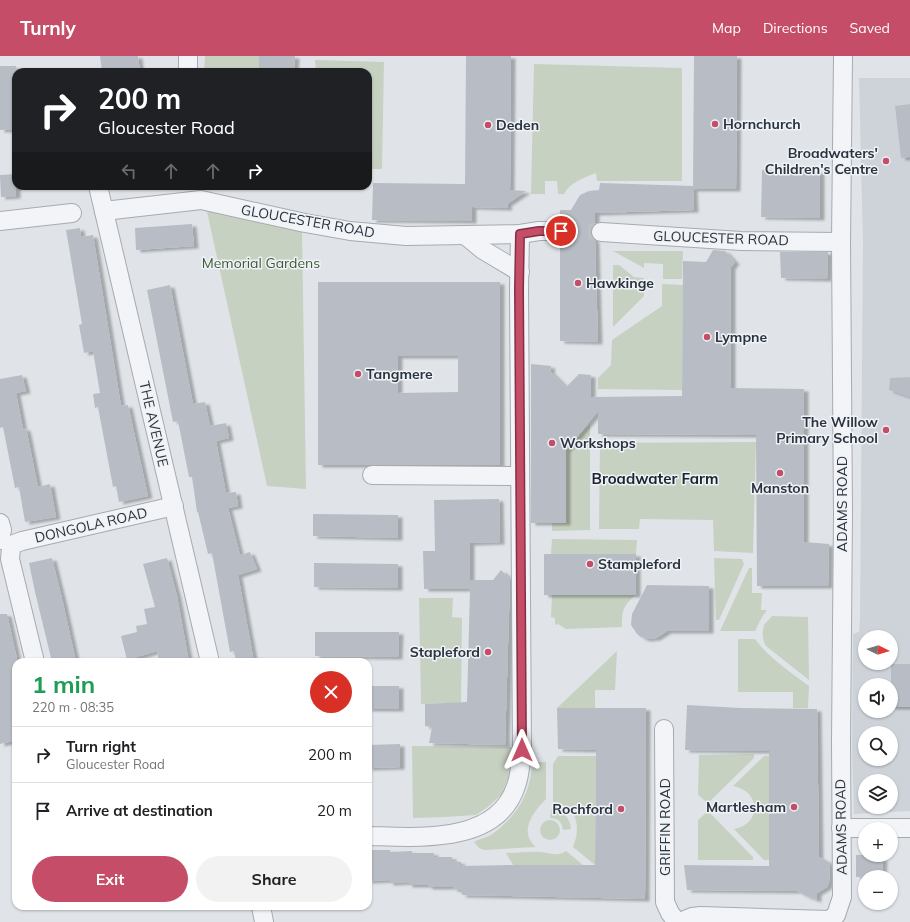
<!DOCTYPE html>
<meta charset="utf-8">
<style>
:root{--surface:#fff;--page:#f2f2f2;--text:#202124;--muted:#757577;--line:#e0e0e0;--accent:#c54d67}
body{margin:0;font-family:Mulish,sans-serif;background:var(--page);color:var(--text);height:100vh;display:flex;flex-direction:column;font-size:15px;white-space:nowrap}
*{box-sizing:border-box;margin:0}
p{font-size:13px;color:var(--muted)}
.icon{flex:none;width:22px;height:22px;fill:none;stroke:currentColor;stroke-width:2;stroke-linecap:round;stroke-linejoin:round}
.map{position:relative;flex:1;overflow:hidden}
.panel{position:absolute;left:12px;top:602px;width:360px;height:252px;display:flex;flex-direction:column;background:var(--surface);border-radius:12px;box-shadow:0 1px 3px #0004}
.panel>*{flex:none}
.guide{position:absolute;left:12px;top:12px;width:360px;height:122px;border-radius:12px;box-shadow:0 1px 3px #0004;background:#202124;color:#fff;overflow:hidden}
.needle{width:26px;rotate:95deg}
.buttons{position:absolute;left:858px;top:574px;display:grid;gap:8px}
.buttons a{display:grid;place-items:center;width:40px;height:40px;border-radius:50%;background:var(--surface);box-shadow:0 1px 3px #0004;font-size:20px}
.pin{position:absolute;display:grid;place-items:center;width:34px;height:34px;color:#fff;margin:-17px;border:2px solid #fff;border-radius:50%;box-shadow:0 1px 4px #0007}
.me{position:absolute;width:44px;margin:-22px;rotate:0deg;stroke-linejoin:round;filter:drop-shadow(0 0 3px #0008)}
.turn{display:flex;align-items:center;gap:14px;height:84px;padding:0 20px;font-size:18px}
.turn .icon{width:52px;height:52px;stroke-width:2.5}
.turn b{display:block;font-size:28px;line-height:34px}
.lanes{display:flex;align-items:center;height:38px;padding:0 20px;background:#0003;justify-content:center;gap:20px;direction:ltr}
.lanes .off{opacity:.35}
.round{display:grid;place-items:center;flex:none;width:42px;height:42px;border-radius:21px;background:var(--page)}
.summary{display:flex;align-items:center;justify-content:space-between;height:68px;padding:0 20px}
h1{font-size:24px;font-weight:700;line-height:30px;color:#1e9e55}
.primary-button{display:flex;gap:8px;margin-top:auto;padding:8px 20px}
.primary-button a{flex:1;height:46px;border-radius:24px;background:var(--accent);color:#fff;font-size:16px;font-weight:700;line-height:46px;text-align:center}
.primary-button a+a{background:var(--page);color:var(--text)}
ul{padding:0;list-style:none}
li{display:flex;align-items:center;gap:12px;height:56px;padding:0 20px;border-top:1px solid var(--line)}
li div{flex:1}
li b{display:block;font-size:15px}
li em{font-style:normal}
header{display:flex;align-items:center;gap:24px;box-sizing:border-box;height:56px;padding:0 20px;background:var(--accent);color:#fff}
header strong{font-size:19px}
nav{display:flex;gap:22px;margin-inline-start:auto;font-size:14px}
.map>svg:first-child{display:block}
.built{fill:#ced3da;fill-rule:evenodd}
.green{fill:#c7d1c2}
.building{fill:#b8bdc5;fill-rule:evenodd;filter:url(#shadow)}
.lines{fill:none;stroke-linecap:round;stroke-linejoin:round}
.minor-tunnel{stroke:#bcc1c6;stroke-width:18;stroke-dasharray:18 9;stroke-linecap:butt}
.minor-casing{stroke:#a6abb2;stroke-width:20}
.minor{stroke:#f3f4f7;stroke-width:18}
.route-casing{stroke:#803243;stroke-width:10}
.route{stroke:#c54d67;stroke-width:7}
.poi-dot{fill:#c54d67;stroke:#eff2f6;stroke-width:1.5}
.labels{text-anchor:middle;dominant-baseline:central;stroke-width:3;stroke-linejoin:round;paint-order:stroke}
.poi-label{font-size:14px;font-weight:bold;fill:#2a333e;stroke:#eff2f6;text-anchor:start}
.street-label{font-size:14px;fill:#2a333e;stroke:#eff2f6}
.park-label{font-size:14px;fill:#405938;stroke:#eff2f6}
.neighbourhood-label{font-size:15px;font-weight:bold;fill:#1c242f;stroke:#eff2f6}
</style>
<header>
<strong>Turnly</strong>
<nav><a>Map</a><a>Directions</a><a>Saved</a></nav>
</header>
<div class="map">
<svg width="910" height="866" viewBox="0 0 910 866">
<defs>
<filter id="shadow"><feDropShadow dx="4.5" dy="2.5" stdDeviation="1" flood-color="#0004"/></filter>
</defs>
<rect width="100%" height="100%" fill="#e0e4e8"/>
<path class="built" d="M859,22H910V755L854,758L852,694L853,578L859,576L860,561L863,187ZM865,581H891V607H865ZM865,629H891V655H865ZM865,677H891V703H865ZM865,725H891V751H865Z"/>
<g class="green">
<path d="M205,0H259V16H204Z"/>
<path d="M315,4L384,6L382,113H368V16H316Z"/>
<path d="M534,8L682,12V125H597L596,117C583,122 571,126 564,138H558L557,125H545V138H531Z"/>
<path d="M206,151L302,173L306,433L267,430Z"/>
<path d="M613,195H683L682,223H663V208L644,207V212Z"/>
<path d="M613,209H619L634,221L644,222V240L613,271Z"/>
<path d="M662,228L683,229L682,334L598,333V322L611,309L612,284L662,250Z"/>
<path d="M590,368V474L552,475V467H566V394Z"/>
<path d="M756,386L753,497L714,495L713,464L640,463L639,473H599L600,387Z"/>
<path d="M552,483L637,484L636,498H551Z"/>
<path d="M714,502L742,503L744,508L719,564H716Z"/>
<path d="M749,512H752V537H762L761,554H767L762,561L755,575H720Z"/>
<path d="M552,539H636C623,549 622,555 622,571L566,573L558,568L555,569V562L551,561Z"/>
<path d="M419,542H453L452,561L462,562L461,647L421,648Z"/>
<path d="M772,560L808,561L809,624L766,590C762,583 762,577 764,569Z"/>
<path d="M738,583H755C769,602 790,616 809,630L808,652H793V636H738Z"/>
<path d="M617,595L615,634H595V652H557Z"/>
<path d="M412,690L517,691L516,708L510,717L502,738L489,750L476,759L444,761L413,762Z"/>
<path d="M754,698V702L708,747L698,739L699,699Z"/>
<path d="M558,700H596L595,809L573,791C581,771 578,750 553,746V708Z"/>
<path d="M764,700H769V804H764L734,773C762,768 761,735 733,730Z"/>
<path d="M532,706H546V743C533,756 518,776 536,791L484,794L479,792L474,786C479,783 485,782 491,779C508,767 522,751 528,731C531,723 531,714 532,706Z"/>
<path d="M551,754C563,754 570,761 571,773L563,774C562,766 558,762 550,762Z"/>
<path d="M708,755L753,801V804H698V764Z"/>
<circle cx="550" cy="774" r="10"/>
<path d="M566,795L583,809H513L506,797C517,797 530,795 541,796C549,797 558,801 566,795Z"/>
</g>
<g class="building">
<path d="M100,0H138L140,16H102Z"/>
<path d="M259,0H295L294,16H259Z"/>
<path d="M466,0H511L510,134L526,135L507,148L508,152L472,151V165L372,164L373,127L465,128Z"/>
<path d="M694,0H737L736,133H693L694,154L595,157V168L592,171L591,176L592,181L595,185L598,286L560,285V186L567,184L570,180L571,175L570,170L567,166L560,164V154H571L580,139L589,135L599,134L600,127L693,130Z"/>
<path d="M0,10H16V73L0,74Z"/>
<path d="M910,48V101L901,102L895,50Z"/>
<path d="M762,114L820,115V162L761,161Z"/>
<path d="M16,118V140L1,141L0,119Z"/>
<path d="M192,168L194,190L136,194L135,172Z"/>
<path d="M80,172L81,181L93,179L121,350L128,349L148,440L119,446L116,430L113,431L98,351L95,352L93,338L100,337L93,295L84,297L79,269L82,268L66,174Z"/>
<path d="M713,194L725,195L735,206L731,211V332L804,333V486L829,488L828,530H757L756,379L598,378V355L566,394V467H531V308L551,310L550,315L566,331L579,318L591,319V341L682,340L683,205L706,206Z"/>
<path d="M780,196H828L827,223L781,222Z"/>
<path d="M318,226H500V409H318ZM398,300H458V336L398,337Z"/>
<path d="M170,229L193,348L205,346L210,370L226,367L229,382L216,385L226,437L236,436L238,450L228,452L240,499L250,496L257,513L238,519L254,606H236L234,595L230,596L212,497L208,498L198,456H197L192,421H189L178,365L173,366L147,234Z"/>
<path d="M22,319L26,335L16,337L23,373L26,372L38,431L50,428L56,461L25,466L19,431L15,432L3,371L0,372V323Z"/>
<path d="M910,321V341L889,334L890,322Z"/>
<path d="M499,443L500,486L470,487V532V524H493L501,514L510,523L505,689L429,687L432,671L425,670V648L467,646L470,533H424L423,495H435L434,444Z"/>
<path d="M313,458L398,459V482L313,480Z"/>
<rect x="544" y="498" width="92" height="41"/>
<path d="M52,502L63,547L76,606H52L35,536L29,507Z"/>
<path d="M167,502L177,540L189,606H159L157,595L127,604L121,580L137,576L136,570L147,568L144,553L155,551L143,508Z"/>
<path d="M314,507L398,508V532L314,531Z"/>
<path d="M647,529L709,530V575H667L656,582L646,583L641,581L637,578L631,569L632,558Z"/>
<path d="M0,558H7L17,603L16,684L0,688Z"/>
<path d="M315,576H399L398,601L315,600Z"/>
<rect x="891" y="608" width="19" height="43"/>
<rect x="368" y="630" width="31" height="23"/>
<path d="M687,649L741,652L817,653L819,801L827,805L830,810L829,826L827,831L817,837V844L806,840L797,835L687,834L684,809L769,810V695L685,694Z"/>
<path d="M557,652H646L645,843L462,839L461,834L453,833V831H428V829H408V826L389,827V824L368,825V794H390V796L412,795V797H434V801H452V805L461,806V810L513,809H595L596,694L558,693Z"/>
<path d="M400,688V711L368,712V689Z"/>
<path d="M856,799H874L873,802L883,803L882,821H856Z"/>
</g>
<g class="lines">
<path class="minor-tunnel" d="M561,175L601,176"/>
<defs>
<g id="minor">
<path d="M188,0V16"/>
<path d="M98,130L210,606"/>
<path d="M104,155L201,144L305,167L350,175L406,180L520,178L539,175H561"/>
<path d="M0,165L72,157"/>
<path d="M601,176L741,185L841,186"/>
<path d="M466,180L483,194L520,216"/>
<path d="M372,419L520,420"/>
<path d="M0,467L2,474L0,484"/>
<path d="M35,606L10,503L11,492L14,488L22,485L174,450"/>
<path d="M664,673L665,846L670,857L677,866"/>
<path d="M841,772H910"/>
<path d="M368,780C416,781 497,789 516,730C520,719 521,706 522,694L519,233L520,178"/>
<path d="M261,850L264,866"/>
<path d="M829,864L836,859L842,841L841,686L843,458L841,186L843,0"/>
<path d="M680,866L692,861L701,860L829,864"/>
</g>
</defs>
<use href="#minor" class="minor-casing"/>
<use href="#minor" class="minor"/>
</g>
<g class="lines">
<defs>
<path id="route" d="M522,694L519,233L520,178L539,175H561"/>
</defs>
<use href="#route" class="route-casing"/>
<use href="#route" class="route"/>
</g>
<g class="poi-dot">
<circle cx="715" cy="68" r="4"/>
<circle cx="488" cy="69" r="4"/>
<circle cx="886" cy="105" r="4"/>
<circle cx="578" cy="227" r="4"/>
<circle cx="707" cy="281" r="4"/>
<circle cx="358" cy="318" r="4"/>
<circle cx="886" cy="374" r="4"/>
<circle cx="552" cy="387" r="4"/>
<circle cx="780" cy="417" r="4"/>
<circle cx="590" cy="508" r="4"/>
<circle cx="488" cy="596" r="4"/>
<circle cx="794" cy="751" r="4"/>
<circle cx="621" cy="753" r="4"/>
</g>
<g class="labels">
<g class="poi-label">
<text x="723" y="68">Hornchurch</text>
<text x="496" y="69">Deden</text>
<text x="878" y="97" text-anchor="end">Broadwaters'<tspan x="878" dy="16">Children's Centre</tspan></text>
<text x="586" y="227">Hawkinge</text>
<text x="715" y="281">Lympne</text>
<text x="366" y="318">Tangmere</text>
<text x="878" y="366" text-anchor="end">The Willow<tspan x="878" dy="16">Primary School</tspan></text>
<text x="560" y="387">Workshops</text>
<text x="780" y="432" text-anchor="middle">Manston</text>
<text x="598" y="508">Stampleford</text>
<text x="480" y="596" text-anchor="end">Stapleford</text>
<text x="786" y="751" text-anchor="end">Martlesham</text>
<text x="613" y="753" text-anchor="end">Rochford</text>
</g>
<g class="street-label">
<text transform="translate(308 165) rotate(10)">GLOUCESTER ROAD</text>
<text transform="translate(721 182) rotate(2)">GLOUCESTER ROAD</text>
<text transform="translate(154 368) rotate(77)">THE AVENUE</text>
<text transform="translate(842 448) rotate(-90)">ADAMS ROAD</text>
<text transform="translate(91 469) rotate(-13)">DONGOLA ROAD</text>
<text transform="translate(665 771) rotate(-90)">GRIFFIN ROAD</text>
<text transform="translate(841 771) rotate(-91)">ADAMS ROAD</text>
</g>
<g class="park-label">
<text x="261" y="207">Memorial Gardens</text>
</g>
<g class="neighbourhood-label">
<text x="655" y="422">Broadwater Farm</text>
</g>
</g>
</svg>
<div class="buttons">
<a><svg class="needle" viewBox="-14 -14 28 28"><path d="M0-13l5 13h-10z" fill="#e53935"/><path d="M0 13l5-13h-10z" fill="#757577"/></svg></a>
<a><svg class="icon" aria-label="sound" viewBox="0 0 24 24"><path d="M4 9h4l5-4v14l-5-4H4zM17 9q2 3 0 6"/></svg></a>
<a><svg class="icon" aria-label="search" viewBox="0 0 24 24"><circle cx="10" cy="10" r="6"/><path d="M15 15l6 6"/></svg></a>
<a><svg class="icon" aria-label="layers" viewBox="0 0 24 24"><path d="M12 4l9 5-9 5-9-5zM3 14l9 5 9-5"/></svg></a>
<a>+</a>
<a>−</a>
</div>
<div class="pin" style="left:561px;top:175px;background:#d93025"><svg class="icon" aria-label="arrive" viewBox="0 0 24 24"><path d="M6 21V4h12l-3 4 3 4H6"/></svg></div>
<svg class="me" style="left:522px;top:694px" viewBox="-20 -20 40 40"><path d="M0-17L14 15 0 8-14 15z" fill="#c54d67" stroke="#fff" stroke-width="4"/></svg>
<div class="guide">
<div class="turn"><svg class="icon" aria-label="right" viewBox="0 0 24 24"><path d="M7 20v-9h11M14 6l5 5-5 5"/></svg><div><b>200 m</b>Gloucester Road</div></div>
<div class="lanes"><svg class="icon off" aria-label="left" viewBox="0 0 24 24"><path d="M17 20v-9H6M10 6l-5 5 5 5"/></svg><svg class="icon off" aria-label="ahead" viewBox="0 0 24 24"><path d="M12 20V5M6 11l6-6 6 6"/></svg><svg class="icon off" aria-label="ahead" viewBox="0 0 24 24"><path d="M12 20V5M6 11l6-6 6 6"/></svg><svg class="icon" aria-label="right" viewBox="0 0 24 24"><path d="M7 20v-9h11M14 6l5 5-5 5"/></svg></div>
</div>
<section class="panel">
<div class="summary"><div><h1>1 min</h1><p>220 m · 08:35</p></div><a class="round" style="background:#d93025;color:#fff"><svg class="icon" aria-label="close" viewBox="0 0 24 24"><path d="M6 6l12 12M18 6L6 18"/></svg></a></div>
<ul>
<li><svg class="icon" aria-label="right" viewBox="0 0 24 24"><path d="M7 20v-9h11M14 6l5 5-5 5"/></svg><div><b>Turn right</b><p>Gloucester Road</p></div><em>200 m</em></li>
<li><svg class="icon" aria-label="arrive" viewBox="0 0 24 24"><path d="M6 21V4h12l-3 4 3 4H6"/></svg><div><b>Arrive at destination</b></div><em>20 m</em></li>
</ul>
<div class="primary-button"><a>Exit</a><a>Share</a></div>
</section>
</div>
